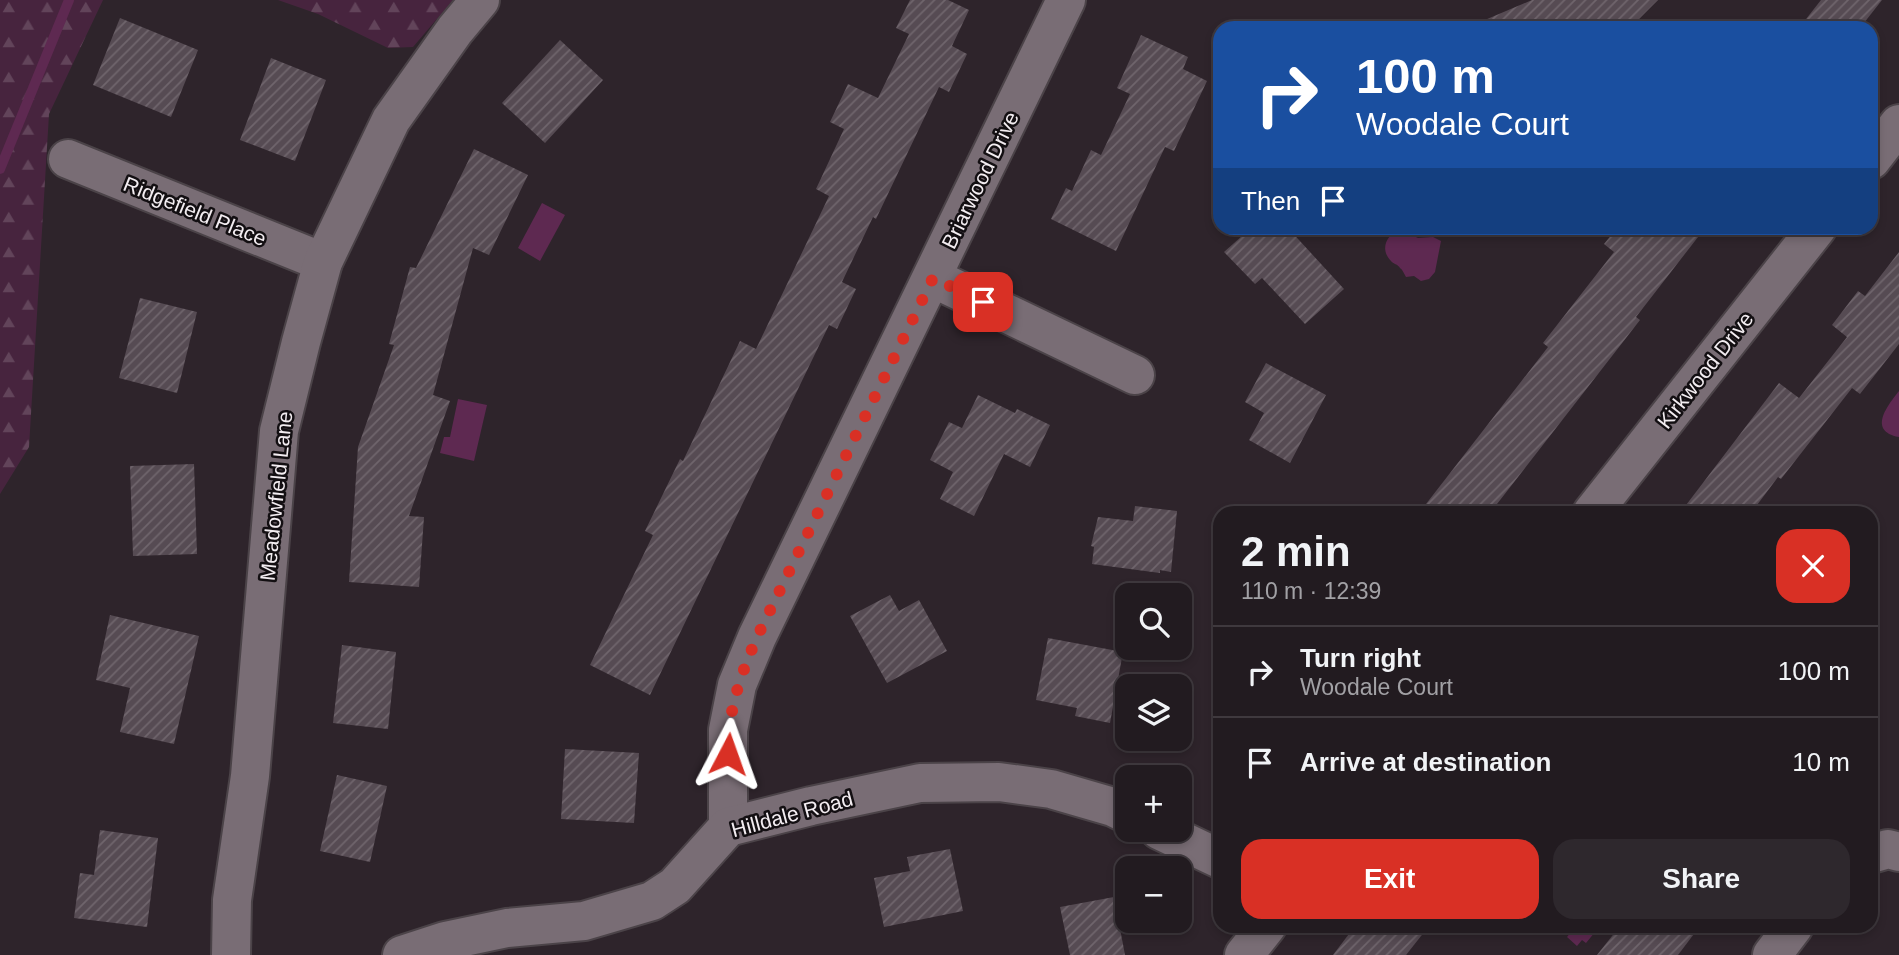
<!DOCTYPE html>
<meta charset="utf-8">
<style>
:root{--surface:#221b20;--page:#2e282d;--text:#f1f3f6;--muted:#a2a1a5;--line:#3f393e;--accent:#d93025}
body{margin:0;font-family:Arial,sans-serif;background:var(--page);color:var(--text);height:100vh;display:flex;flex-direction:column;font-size:26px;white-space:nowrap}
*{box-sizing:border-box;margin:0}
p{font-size:23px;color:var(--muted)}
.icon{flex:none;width:38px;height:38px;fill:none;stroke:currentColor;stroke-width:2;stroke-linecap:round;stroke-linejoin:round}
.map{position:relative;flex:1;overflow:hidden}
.details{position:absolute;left:1213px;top:506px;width:665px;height:427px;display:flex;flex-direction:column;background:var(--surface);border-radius:21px;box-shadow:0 4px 10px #0003,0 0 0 2px var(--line)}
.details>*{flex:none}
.hud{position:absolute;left:1213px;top:21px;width:665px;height:214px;border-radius:21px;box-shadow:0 4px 10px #0003,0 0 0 2px var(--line);background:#1a4fa0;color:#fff;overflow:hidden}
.fabs{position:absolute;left:1115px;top:583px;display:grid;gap:14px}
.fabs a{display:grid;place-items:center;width:77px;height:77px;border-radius:14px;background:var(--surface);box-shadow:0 4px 10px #0003,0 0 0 2px var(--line);font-size:35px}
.pin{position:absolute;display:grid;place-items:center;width:60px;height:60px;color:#fff;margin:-30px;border-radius:14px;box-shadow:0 4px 10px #0006}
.me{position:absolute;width:77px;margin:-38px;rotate:4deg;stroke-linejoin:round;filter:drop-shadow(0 0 5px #0008)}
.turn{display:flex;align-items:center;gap:24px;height:147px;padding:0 28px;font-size:32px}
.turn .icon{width:91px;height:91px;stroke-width:2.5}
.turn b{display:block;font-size:49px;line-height:60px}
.then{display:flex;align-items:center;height:66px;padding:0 28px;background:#0003;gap:14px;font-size:26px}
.round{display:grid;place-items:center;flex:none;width:74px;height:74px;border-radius:21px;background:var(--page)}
.headline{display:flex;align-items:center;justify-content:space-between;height:119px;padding:0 28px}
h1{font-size:42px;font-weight:600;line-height:52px}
.button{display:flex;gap:14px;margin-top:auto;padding:14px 28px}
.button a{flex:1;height:80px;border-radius:21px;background:var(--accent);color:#fff;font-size:28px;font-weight:600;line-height:80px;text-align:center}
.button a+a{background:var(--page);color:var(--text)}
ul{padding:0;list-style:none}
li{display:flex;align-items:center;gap:21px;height:91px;padding:0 28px;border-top:2px solid var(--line)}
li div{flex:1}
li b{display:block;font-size:26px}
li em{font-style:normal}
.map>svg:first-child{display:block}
.forest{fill:url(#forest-firs)}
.water{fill:#5e2951}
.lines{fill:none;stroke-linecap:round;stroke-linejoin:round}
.stream{stroke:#5e2951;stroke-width:10}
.building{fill:url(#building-hatch)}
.minor-casing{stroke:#4b4348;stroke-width:42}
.minor{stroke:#796d75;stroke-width:38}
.route{stroke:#d93025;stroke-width:12;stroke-dasharray:0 21.6}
.labels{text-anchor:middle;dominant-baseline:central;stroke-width:5;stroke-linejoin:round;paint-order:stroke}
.street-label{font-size:21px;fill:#f3edf1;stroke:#130f12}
</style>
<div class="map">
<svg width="1899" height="955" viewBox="0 0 1899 955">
<defs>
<pattern id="forest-firs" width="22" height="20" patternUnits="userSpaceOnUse" patternTransform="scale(1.75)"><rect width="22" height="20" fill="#47243e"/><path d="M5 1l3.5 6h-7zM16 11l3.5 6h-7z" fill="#62445a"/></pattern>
<pattern id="building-hatch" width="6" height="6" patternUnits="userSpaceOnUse" patternTransform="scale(1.75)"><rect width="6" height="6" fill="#564b53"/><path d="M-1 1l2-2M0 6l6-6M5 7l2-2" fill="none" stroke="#6f656c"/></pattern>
</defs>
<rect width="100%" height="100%" fill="#2e242b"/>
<g class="forest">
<path d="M0,0H103L49,114L29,447L0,494Z"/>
<path d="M278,0H453L413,47L388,48L318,14Z"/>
</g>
<g class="water">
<path d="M542,203L565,215L540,261L518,248Z"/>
<path d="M1401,230L1418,238L1433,237L1441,241L1435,272L1429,279L1421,281L1414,276L1406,277C1404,274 1403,270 1400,268C1398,264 1393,264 1391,261C1379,249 1387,233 1401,230Z"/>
<path d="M1899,391V437C1867,431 1888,405 1899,391Z"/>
<path d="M458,399L487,405L474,461L440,453L444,437H450Z"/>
<path d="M1569,926H1600L1586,943L1582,940L1577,946L1567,937L1571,932L1567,928Z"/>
</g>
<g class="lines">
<path class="stream" d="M0,169L69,0"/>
</g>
<g class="building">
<path d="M910,0H948L969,10L952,46L967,54L949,92L939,87L876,219L873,217L842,282L856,289L837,329L829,325L650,695L590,665L653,535L645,531L680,459L683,461L740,341L756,349L829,196L816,189L844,129L830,122L848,84L878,98L909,34L896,28Z"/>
<path d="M1532,0H1658L1630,28H1466Z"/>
<path d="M1821,0H1882L1860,28H1799Z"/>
<path d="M120,18L198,50L171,117L93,85Z"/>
<path d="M1141,35L1188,57L1183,69L1207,81L1174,151L1165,147L1116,251L1051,219L1066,188L1072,191L1091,150L1101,155L1130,94L1117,88Z"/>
<path d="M560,40L603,80L545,143L502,103Z"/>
<path d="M271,58L326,80L295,161L240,140Z"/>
<path d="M474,149L528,175L489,255L473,248L433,395L450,401L409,516L424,517L419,587L349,582L358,447L394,345L389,344L410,267L416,268Z"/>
<path d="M1251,228H1288L1344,289L1305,324L1262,278L1255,284L1224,252Z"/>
<path d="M1617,228H1705L1636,317L1640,320L1490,513H1419L1548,347L1543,343L1614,252L1604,244Z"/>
<path d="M1899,252V344L1860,394L1852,388L1781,479L1778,477L1751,513H1680L1779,383L1799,398L1847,337L1832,325L1858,291L1865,296Z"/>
<path d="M140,298L197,312L177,393L119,378Z"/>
<path d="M1266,363L1326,395L1290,463L1249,440L1264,413L1245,402Z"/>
<path d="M978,395L1015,413L1017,409L1050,425L1030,467L1004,454L974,516L940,499L953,472L930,460L949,422L962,428Z"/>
<path d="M194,464L197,554L133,556L130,466Z"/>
<path d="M1135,506L1177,511L1171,572L1160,570V573L1092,564L1094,547L1091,546L1098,517L1133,521Z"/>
<path d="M890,595L899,611L919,600L947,651L887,683L850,616Z"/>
<path d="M110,615L199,636L174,744L120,732L130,688L96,680Z"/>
<path d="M1048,638L1123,652L1110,723L1075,716L1077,708L1036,700Z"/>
<path d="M342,645L396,652L388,729L333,723Z"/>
<path d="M565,749L639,753L634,823L561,819Z"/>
<path d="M337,775L387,786L370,862L320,851Z"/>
<path d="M100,830L158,838L147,927L74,918L80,873L94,875Z"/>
<path d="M950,849L963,911L884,927L874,878L910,871L907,857Z"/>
<path d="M1114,897L1125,955H1070L1060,907Z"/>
<path d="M1355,926H1429L1406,955H1333Z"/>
<path d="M1620,926H1700L1678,955H1597Z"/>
</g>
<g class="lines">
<defs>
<g id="minor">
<path d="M68,159L323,262"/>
<path d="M1871,160L1899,124"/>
<path d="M933,278L1135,375"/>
<path d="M1592,513L1817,228"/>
<path d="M728,827V730L737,685L757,637L1066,0"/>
<path d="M1159,830L1220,859"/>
<path d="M1871,854L1888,849L1899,852"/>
<path d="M231,955L232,900L250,776L279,431L301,342L323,262L391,120L455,30L480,0"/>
<path d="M402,955L445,941L507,928L584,921L652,901L675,886L728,827L811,806L920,783L999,782L1051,789L1113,807L1127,814"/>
<path d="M1244,955L1267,926"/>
<path d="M1772,955L1794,926"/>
</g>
</defs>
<use href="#minor" class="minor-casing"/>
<use href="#minor" class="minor"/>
</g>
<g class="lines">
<path class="route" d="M728,754C728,710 740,677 757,637L933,278L983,302"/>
</g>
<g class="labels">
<g class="street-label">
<text transform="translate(980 180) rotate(-64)">Briarwood Drive</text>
<text transform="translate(195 211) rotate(22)">Ridgefield Place</text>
<text transform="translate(1705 370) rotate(-52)">Kirkwood Drive</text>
<text transform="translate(276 496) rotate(-84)">Meadowfield Lane</text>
<text transform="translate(792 814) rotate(-15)">Hilldale Road</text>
</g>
</g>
</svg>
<div class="fabs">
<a><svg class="icon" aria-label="search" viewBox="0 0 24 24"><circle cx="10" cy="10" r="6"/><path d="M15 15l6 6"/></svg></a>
<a><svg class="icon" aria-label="layers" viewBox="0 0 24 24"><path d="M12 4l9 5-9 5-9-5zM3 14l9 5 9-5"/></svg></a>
<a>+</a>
<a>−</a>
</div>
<div class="pin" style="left:983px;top:302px;background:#d93025"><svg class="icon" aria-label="arrive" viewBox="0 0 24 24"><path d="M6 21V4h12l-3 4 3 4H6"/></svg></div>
<svg class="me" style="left:728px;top:754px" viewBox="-20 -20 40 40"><path d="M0-17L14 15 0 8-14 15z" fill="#d93025" stroke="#fff" stroke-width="4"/></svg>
<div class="hud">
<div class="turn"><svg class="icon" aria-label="right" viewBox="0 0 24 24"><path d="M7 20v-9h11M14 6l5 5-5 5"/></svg><div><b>100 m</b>Woodale Court</div></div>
<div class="then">Then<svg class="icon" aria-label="arrive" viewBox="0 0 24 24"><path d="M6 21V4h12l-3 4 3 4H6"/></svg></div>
</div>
<section class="details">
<div class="headline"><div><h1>2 min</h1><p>110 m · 12:39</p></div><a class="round" style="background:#d93025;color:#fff"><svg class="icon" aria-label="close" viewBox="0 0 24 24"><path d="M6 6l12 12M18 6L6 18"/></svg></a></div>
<ul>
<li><svg class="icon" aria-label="right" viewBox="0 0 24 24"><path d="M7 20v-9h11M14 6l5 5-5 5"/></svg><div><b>Turn right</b><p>Woodale Court</p></div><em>100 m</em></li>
<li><svg class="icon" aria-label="arrive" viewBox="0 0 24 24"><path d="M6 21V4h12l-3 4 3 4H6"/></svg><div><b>Arrive at destination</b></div><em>10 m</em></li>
</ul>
<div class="button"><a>Exit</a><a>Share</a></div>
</section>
</div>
